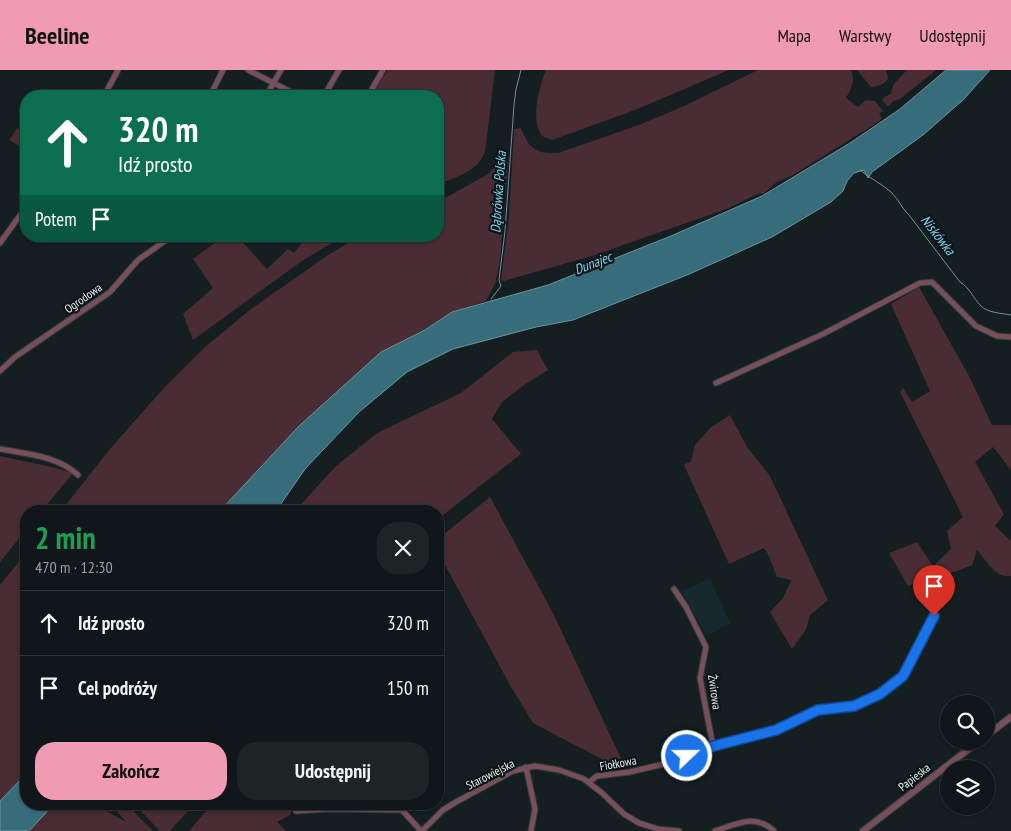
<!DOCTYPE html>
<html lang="pl">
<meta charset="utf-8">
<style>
:root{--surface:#101619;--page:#1e2326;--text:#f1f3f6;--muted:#9c9fa2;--line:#303538;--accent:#f19ab3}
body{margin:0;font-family:"PT Sans Narrow",sans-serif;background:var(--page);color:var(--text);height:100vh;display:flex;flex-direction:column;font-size:19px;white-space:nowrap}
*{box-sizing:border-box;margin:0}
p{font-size:16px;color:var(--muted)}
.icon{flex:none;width:28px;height:28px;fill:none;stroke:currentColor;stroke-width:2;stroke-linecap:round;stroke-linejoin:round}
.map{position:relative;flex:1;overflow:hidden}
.panel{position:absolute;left:20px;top:435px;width:424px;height:305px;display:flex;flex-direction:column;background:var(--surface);border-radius:20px;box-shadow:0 1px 4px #0004,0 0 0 1px var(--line)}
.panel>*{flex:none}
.top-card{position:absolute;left:20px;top:20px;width:424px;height:152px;border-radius:20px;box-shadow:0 1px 4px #0004,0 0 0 1px var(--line);background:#0b6e4f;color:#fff;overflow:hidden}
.controls{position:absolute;left:940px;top:625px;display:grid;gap:10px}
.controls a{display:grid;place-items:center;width:55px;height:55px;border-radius:50%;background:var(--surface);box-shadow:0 1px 4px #0004,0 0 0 1px var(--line);font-size:25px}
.pin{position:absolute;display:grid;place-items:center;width:42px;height:42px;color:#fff;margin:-51px -21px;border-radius:50% 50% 50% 0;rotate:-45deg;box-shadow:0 0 5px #0007}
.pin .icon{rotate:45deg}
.me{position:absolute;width:55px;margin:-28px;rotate:68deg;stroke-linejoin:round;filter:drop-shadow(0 0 4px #0008)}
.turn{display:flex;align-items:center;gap:18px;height:105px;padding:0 15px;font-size:22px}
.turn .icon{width:65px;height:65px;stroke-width:2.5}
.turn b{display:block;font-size:35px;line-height:42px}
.then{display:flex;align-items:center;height:48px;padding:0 15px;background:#0003;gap:10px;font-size:19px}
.round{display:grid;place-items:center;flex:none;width:52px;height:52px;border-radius:20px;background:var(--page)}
.headline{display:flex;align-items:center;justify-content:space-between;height:85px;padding:0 15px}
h1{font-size:30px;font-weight:700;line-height:38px;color:#1e9e55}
.primary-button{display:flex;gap:10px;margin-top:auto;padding:10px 15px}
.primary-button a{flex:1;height:58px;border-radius:20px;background:var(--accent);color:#111;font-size:20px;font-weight:700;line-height:58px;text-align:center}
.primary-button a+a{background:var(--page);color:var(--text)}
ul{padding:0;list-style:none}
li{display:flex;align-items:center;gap:15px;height:65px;padding:0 15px;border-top:1px solid var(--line)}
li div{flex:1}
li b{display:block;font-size:19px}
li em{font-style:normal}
header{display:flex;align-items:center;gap:30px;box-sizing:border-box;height:70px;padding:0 25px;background:var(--accent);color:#111}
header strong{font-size:24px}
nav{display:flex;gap:28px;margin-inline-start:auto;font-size:18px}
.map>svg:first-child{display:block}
.built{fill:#18292e}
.green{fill:#4a2c35}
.water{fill:#376c7b;stroke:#6c939e}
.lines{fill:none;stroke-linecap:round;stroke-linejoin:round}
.stream{stroke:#6c939e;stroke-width:1}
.minor-casing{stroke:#323b3e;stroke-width:7}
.tertiary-casing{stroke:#323b3e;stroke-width:8}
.minor{stroke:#764f5a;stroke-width:5}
.tertiary{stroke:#764f5a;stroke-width:6}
.route-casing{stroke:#114b97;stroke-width:12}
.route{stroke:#1a73e8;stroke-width:9}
.labels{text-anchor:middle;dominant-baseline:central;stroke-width:4.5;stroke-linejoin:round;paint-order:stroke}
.street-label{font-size:12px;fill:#e7eef0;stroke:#0c1518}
.water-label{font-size:14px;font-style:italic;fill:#81d7f1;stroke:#0c1518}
</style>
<header>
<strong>Beeline</strong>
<nav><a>Mapa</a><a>Warstwy</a><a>Udostępnij</a></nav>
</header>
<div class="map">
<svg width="1011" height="761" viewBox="0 0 1011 761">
<rect width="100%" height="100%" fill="#151e21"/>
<path class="built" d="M710,509L730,553L707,566L681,521Z"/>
<g class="green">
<path d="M388,0H495L485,82C477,102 457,107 438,114V26H371Z"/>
<path d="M546,0H729L635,40L552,70L542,66C530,51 539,17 546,0Z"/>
<path d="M758,0H851C856,12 851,18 846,28L858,37L866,30L875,31L883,41L879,44L882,48L878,52L793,105L777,112L763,124L759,123L729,138L595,185L504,211L501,210L509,148L514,59L521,58C529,79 536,84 558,83L639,55L682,37Z"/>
<path d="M857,0H886C886,3 888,5 888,8C887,14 876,17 871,17Z"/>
<path d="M907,0H936L900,29L893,31L889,36H887L882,30L884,27L891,24L893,15Z"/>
<path d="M26,46V80L9,70L17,58L22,60Z"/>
<path d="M508,91L500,191L495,214L486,231L452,242L425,260L381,282L299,356L220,441H61L110,379L163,319L205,277L251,239L328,185L360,166H438V132L488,104L499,92Z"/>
<path d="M224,166H237L267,199L288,179L294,183L307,166H343L302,191L193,270L183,244L213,218L193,189Z"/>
<path d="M919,217L969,306L992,355H1011V400L993,377L975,392L1004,444L995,456L1011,471V506C996,509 986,490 977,480L972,495L955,502L936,504L908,516L889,483L917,472L933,496L951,479L947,461L963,447L900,322L903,318L912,332L930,321L891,234Z"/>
<path d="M537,280L548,300L524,315L502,332L492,349L521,384L438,449V441H295L336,396L377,363L461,323L513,282Z"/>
<path d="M730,345L747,377L770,406L828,530L810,545L806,560L792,579L770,542L783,528L791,510L777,507L768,484L764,478L729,494L684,395L691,391L695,375L710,358Z"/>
<path d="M0,386L52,397L73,403L42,441H26V460L0,492Z"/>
<path d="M490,427L553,543L625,697L613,701L609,693L533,653L510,615L438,482V469Z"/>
<path d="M26,483V704L0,731V515Z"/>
<path d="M54,734H93L126,752L111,734H126L153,761H29Z"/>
<path d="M134,734H194L170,761H160Z"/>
<path d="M212,734H293L290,745L277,752L286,761H189Z"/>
</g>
<g class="water">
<path d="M946,0H990L964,29L923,65L872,102L868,108L864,100L854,103L847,111L843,121L831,132L772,167L687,205L573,250L536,257L453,279L407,302L359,342L305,399L276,441H220L299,356L381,282L425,260L452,242L548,215L671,166L762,126L850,73L900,39Z"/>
<path d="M26,704V734H54L29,761H0V731Z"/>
</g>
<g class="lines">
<g class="stream">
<path d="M860,100C870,109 883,114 892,123C899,130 902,139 909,145L960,212C970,218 973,228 981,236C988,243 1001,243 1011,245"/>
<path d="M491,229L501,216L499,210L505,161L514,35L516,19L521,0"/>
</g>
<defs>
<g id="minor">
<path d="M248,0L299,26"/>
<path d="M213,20L223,0"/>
<path d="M104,26L118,0"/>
<path d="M266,26L281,0"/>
<path d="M324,26L339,0"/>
<path d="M368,26L383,0"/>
<path d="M0,173L26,137"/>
<path d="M0,301L15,287L110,222L138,190L172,166"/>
<path d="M716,313L823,264L920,213L932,212L976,256L997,266L1011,267"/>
<path d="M0,379C27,384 58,386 78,405"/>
<path d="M674,519L686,537L706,577L700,608L713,676"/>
<path d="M526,697L535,739L531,761"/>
<path d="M589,712L597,706L630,702L672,692L713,676L776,660L818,640L854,637L880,624L903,606L934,546"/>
<path d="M296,741L330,739L402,740L421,761"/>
<path d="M422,761L443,740L456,732L513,701L535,696L559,700L584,709L602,723L624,744L639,753L658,759L679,761"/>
<path d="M715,761C737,754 755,743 774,761"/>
</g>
<g id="tertiary">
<path d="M986,666L1011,647"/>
<path d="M863,761L979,671"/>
</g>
</defs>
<use href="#minor" class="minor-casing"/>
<use href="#tertiary" class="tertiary-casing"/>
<use href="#minor" class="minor"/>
<use href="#tertiary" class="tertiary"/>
</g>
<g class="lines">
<defs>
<path id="route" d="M687,686L714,676L776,660L818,640L854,636L880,624L903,606L934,546"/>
</defs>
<use href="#route" class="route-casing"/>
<use href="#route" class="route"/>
</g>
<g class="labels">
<g class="street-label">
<text transform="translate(83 228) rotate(-35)">Ogrodowa</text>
<text transform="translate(715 622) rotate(82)">Żwirowa</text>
<text transform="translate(618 693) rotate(-10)">Fiołkowa</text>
<text transform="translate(490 704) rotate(-27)">Starowiejska</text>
<text transform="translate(914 707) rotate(-38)">Papieska</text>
</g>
<g class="water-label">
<text transform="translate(498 122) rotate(-86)">Dąbrówka Polska</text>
<text transform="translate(938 165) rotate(52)">Niskówka</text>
<text transform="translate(593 193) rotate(-21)">Dunajec</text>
</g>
</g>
</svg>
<div class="controls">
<a><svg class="icon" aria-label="search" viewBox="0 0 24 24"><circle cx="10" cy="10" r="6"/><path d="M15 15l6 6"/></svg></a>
<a><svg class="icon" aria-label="layers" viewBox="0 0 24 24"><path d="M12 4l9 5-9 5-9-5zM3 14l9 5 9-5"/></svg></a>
</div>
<div class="pin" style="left:934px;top:546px;background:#d93025"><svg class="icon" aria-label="arrive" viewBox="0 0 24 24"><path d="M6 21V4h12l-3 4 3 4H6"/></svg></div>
<svg class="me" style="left:687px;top:686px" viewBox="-20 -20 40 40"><circle r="17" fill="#1a73e8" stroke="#fff" stroke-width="3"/><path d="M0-11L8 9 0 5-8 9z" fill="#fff"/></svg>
<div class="top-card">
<div class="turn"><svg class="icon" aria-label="ahead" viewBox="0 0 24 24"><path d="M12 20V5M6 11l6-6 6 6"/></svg><div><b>320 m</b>Idź prosto</div></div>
<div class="then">Potem<svg class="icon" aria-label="arrive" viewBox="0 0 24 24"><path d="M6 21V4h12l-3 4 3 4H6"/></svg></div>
</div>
<section class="panel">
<div class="headline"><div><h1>2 min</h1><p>470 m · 12:30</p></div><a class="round"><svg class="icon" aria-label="close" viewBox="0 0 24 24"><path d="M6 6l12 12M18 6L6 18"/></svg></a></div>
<ul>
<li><svg class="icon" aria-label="ahead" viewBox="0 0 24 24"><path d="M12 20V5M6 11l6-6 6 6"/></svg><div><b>Idź prosto</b></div><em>320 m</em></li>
<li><svg class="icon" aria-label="arrive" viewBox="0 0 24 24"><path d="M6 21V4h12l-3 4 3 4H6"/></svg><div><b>Cel podróży</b></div><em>150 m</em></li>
</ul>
<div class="primary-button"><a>Zakończ</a><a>Udostępnij</a></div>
</section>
</div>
